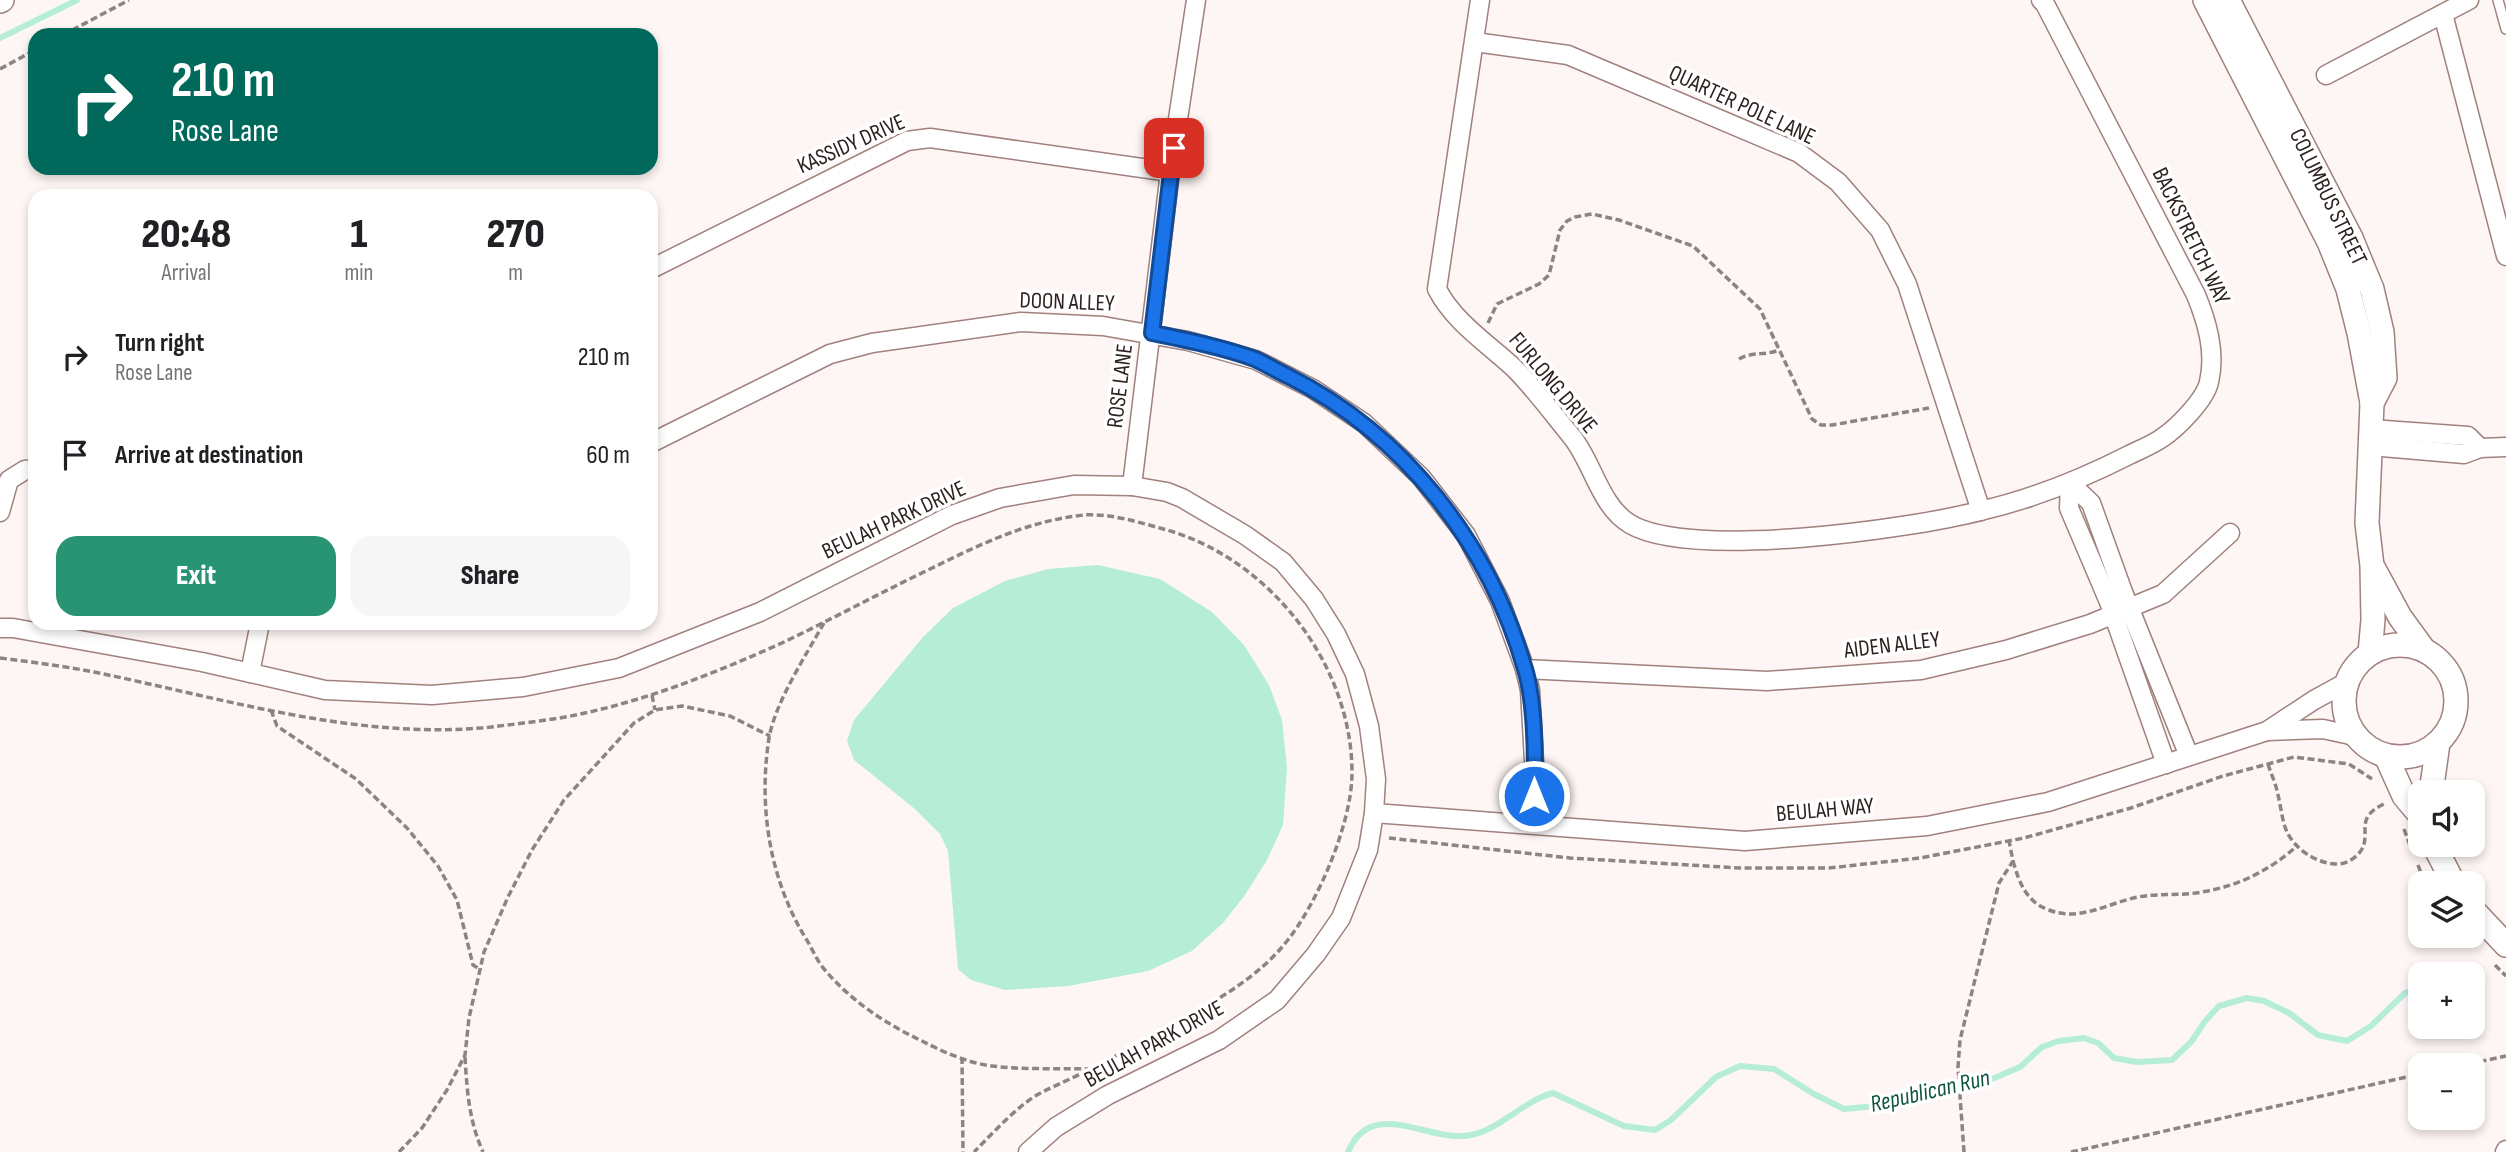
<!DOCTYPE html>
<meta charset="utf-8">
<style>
:root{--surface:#fff;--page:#f6f6f6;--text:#202124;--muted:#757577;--accent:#299474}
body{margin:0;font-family:"Sofia Sans Condensed",sans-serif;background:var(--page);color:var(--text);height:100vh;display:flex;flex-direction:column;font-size:26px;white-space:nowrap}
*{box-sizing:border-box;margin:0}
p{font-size:23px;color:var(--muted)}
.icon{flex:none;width:38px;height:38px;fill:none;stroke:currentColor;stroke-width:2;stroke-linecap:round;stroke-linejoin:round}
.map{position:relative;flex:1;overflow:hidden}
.panel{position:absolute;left:28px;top:189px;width:630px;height:441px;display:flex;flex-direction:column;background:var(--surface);border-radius:21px;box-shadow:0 4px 10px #0003}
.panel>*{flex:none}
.banner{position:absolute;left:28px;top:28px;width:630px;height:147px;border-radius:21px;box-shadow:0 4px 10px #0003;background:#00695c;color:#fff;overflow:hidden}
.controls{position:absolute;left:2408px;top:780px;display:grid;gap:14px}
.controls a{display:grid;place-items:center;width:77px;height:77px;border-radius:14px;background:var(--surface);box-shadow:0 4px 10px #0003;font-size:35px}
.pin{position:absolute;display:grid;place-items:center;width:60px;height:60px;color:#fff;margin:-30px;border-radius:14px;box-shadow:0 4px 10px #0006}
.me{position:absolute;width:77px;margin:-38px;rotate:0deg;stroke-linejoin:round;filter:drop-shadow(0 0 5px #0008)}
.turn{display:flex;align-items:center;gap:24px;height:147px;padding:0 28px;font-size:32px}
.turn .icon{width:91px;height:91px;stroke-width:2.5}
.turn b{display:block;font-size:49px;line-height:60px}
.eta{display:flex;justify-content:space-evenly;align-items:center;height:119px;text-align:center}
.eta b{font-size:42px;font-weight:800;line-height:49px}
.button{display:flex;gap:14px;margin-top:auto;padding:14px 28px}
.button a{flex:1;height:80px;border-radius:21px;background:var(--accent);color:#fff;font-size:28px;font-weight:800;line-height:80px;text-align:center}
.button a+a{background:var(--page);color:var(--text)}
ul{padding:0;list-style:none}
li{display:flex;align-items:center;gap:21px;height:98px;padding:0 28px}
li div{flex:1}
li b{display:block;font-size:26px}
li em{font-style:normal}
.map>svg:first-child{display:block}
.water{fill:#b5edd7}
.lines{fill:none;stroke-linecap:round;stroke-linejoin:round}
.stream{stroke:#b5edd7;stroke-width:6}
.service-casing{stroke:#a0817d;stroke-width:12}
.minor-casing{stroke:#a0817d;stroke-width:21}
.tertiary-casing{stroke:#a0817d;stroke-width:26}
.path{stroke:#8d8381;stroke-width:3.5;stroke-dasharray:7 3.5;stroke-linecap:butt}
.service{stroke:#fff;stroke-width:9}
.minor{stroke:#fff;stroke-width:18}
.tertiary{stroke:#fff;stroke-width:23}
.route-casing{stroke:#114b97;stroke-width:18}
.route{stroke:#1a73e8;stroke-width:12}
.labels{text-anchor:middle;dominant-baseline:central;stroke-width:7;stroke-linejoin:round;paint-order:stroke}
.street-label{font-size:23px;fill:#2e2220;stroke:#fff}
.water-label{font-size:24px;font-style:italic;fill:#0e5541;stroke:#fff}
</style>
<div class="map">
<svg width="2506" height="1152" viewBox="0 0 2506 1152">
<rect width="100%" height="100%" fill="#fef6f5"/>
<path class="water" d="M1098,565L1160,579L1212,612L1244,645L1269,685L1282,720L1287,768L1283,825L1267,860L1245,895L1223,923L1192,951L1148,971L1068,986L1005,990L971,980L958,969L948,851L940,834L915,809L854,760L847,741L854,720L923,637L953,608L1005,581L1048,569Z"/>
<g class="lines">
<g class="stream">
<path d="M0,38L77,0"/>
<path d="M2471,975L2480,973"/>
<path d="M1348,1152C1372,1095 1430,1144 1471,1135C1501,1129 1523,1101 1553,1093L1624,1126L1655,1130L1671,1120L1716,1077L1740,1066L1774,1069L1814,1094L1844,1109L1876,1106L1902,1094L1929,1086L1966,1087L1992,1079L2020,1067L2042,1047L2059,1041L2084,1038L2098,1043L2114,1058L2137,1062L2172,1060L2191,1042L2206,1020L2219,1006L2247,998L2264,1001L2289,1013L2318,1035L2347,1041L2371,1026L2405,993L2420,988"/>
</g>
<defs>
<path id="service" d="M2498,0L2506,29"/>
<g id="minor">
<path d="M1480,0L1437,289C1454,322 1487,343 1514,368C1535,389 1553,414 1572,437C1593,463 1600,506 1630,524C1691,560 1910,529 1980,511C2032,499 2082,479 2129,455C2139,450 2152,445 2162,438C2177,428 2205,400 2209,382C2216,352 2207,322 2196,295L2045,4L2041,0"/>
<path d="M2443,14L2506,256"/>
<path d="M1475,42L1568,55L1799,153L1838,182L1880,230L1907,284L1981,511"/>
<path d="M2326,75L2469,0"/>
<path d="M651,269L907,141L930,138L1170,172"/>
<path d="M2371,429L2468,436L2480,448"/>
<path d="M651,443L830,354L872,343L1021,322L1103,326L1188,341L1256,360L1313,389L1364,423L1421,477L1466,535L1500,601L1525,669L1530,690L1535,779L1533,824"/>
<path d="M2370,446L2464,454L2480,448L2506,447"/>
<path d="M2070,483L2091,503L2123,592L2189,756"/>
<path d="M2070,483L2069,508L2109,602L2166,764"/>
<path d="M1132,486L1170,172L1196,0"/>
<path d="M0,512L9,480L25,470L35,469"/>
<path d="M0,628H13L202,662L325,690L432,695L523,687L619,668L760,612L952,515L1000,498L1074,485L1132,486L1167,492L1182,498L1245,535L1283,562L1314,599L1336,634L1355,674L1369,726L1376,779L1374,813L1368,850L1341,918L1316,954L1277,1000L1219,1040L1108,1095L1056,1127L1028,1152"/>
<path d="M1525,669L1767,681L1921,670L2006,650L2090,624L2163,594L2230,533"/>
<path d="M250,673L260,623"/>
<path d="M2267,731L2323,729L2355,736"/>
<path d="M1374,813L1745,841L1927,826L2048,802L2267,731L2314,700L2347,682"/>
<path d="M2505,1152L2506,1150"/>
</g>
<g id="tertiary">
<path d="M2205,0L2329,242L2348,289L2359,333L2372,403L2367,523L2372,566L2373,620L2370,653"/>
<path d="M2228,0L2351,238L2372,289L2382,332L2385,378L2372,403"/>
<path d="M0,1L2,0"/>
<path d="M2374,569L2400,617L2424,650"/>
<circle cx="2400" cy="701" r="56"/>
<path d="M2386,756L2404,796L2420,815"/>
<path d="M2431,793L2438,743"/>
<path d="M2434,845L2454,884"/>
<path d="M2473,910L2506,945"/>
</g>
</defs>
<use href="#service" class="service-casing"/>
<use href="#minor" class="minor-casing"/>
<use href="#tertiary" class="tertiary-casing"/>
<g class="path">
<path d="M63,35L129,0"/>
<path d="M0,69L35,50"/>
<path d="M1488,323L1497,304L1539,284L1549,275L1560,230L1567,221L1575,217L1592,214L1619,220L1673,239L1693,246L1760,309L1812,419L1821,425H1832L1929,408"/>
<path d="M1739,359C1754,351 1764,356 1779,350"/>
<path d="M824,623C806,655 775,703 769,738C758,808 770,882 808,942C813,951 818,962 824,969C851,1001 886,1024 922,1041C943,1052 968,1063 992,1066C1023,1070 1056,1068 1088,1069"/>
<path d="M0,658C31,662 63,666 94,672C222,698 359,741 491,727C522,723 555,720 585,713C653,698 720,671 784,642C832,619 878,594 926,571C977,546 1026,521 1084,515C1111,513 1141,523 1167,530C1271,560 1353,666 1352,775C1351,825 1318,902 1287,941C1255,982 1203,1008 1159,1032C1134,1046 1109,1060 1084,1072C1066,1082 1044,1089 1028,1101C1008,1116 991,1135 974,1152"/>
<path d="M652,695L655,710"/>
<path d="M271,710L277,726L356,779L407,828L438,866L457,900L473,965L481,970"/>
<path d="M2268,764C2271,774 2276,784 2278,795C2281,807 2282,821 2287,832C2295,849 2316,863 2335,864C2345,865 2357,858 2362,849C2371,832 2354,818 2384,804"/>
<path d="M2404,829L2411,848"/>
<path d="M1389,838L1570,858L1740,868H1829L1920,858L2024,838L2131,808L2223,776L2294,757L2349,764L2372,779"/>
<path d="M2013,861C2019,882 2026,902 2049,910C2080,922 2108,903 2138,897C2159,893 2181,896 2202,892C2239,886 2270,870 2297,846"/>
<path d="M2418,865L2425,884"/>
<path d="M2495,965L2506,976"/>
<path d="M465,1057C467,1091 469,1121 483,1152"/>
<path d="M962,1057L963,1152"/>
<path d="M2459,1066L2506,1056"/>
<path d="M399,1152L422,1128L447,1090L465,1055L469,1018L484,952L508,897L532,850L564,800L634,723L655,710L682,706L730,716L770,736"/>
<path d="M1964,1152L1958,1067L1960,1040L1999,883L2013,861L2009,841"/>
<path d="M2071,1152L2420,1074"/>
</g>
<use href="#service" class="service"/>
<use href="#minor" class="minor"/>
<use href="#tertiary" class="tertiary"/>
</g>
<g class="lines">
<defs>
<path id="route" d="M1174,148L1152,333C1186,340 1222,347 1255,359C1266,364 1277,371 1288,376C1405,435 1489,544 1525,669C1535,701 1536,762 1534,796"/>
</defs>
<use href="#route" class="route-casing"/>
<use href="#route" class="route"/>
</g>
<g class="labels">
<g class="street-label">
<text transform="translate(1742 105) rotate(25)">QUARTER POLE LANE</text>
<text transform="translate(851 144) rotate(-24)">KASSIDY DRIVE</text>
<text transform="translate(2328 197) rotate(64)">COLUMBUS STREET</text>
<text transform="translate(2191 236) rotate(64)">BACKSTRETCH WAY</text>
<text transform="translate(1067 302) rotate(2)">DOON ALLEY</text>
<text transform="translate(1553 383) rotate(50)">FURLONG DRIVE</text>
<text transform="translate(1120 386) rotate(-83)">ROSE LANE</text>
<text transform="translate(894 520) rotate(-25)">BEULAH PARK DRIVE</text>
<text transform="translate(1892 645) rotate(-7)">AIDEN ALLEY</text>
<text transform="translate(1825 810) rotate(-5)">BEULAH WAY</text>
<text transform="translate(1154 1044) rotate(-29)">BEULAH PARK DRIVE</text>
</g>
<g class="water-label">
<text transform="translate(1930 1091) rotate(-13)">Republican Run</text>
</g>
</g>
</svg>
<div class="controls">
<a><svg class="icon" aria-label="sound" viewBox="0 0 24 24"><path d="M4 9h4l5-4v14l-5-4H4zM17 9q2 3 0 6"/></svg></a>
<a><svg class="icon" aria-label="layers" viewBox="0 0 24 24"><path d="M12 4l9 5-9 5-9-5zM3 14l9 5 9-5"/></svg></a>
<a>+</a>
<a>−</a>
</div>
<div class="pin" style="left:1174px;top:148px;background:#d93025"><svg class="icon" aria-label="arrive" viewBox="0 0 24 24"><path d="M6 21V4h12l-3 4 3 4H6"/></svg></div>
<svg class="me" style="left:1534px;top:796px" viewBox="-20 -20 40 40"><circle r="17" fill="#1a73e8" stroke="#fff" stroke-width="3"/><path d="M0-11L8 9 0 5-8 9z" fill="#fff"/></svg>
<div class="banner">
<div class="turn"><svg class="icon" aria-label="right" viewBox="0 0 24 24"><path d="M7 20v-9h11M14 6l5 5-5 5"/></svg><div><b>210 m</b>Rose Lane</div></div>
</div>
<section class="panel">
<div class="eta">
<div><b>20:48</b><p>Arrival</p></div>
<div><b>1</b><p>min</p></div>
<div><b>270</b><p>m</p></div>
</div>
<ul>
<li><svg class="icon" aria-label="right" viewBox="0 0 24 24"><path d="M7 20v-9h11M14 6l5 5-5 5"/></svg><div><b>Turn right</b><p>Rose Lane</p></div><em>210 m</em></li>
<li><svg class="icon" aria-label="arrive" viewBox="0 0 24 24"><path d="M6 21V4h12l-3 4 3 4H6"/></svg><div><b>Arrive at destination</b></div><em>60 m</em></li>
</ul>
<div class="button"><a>Exit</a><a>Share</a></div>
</section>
</div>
